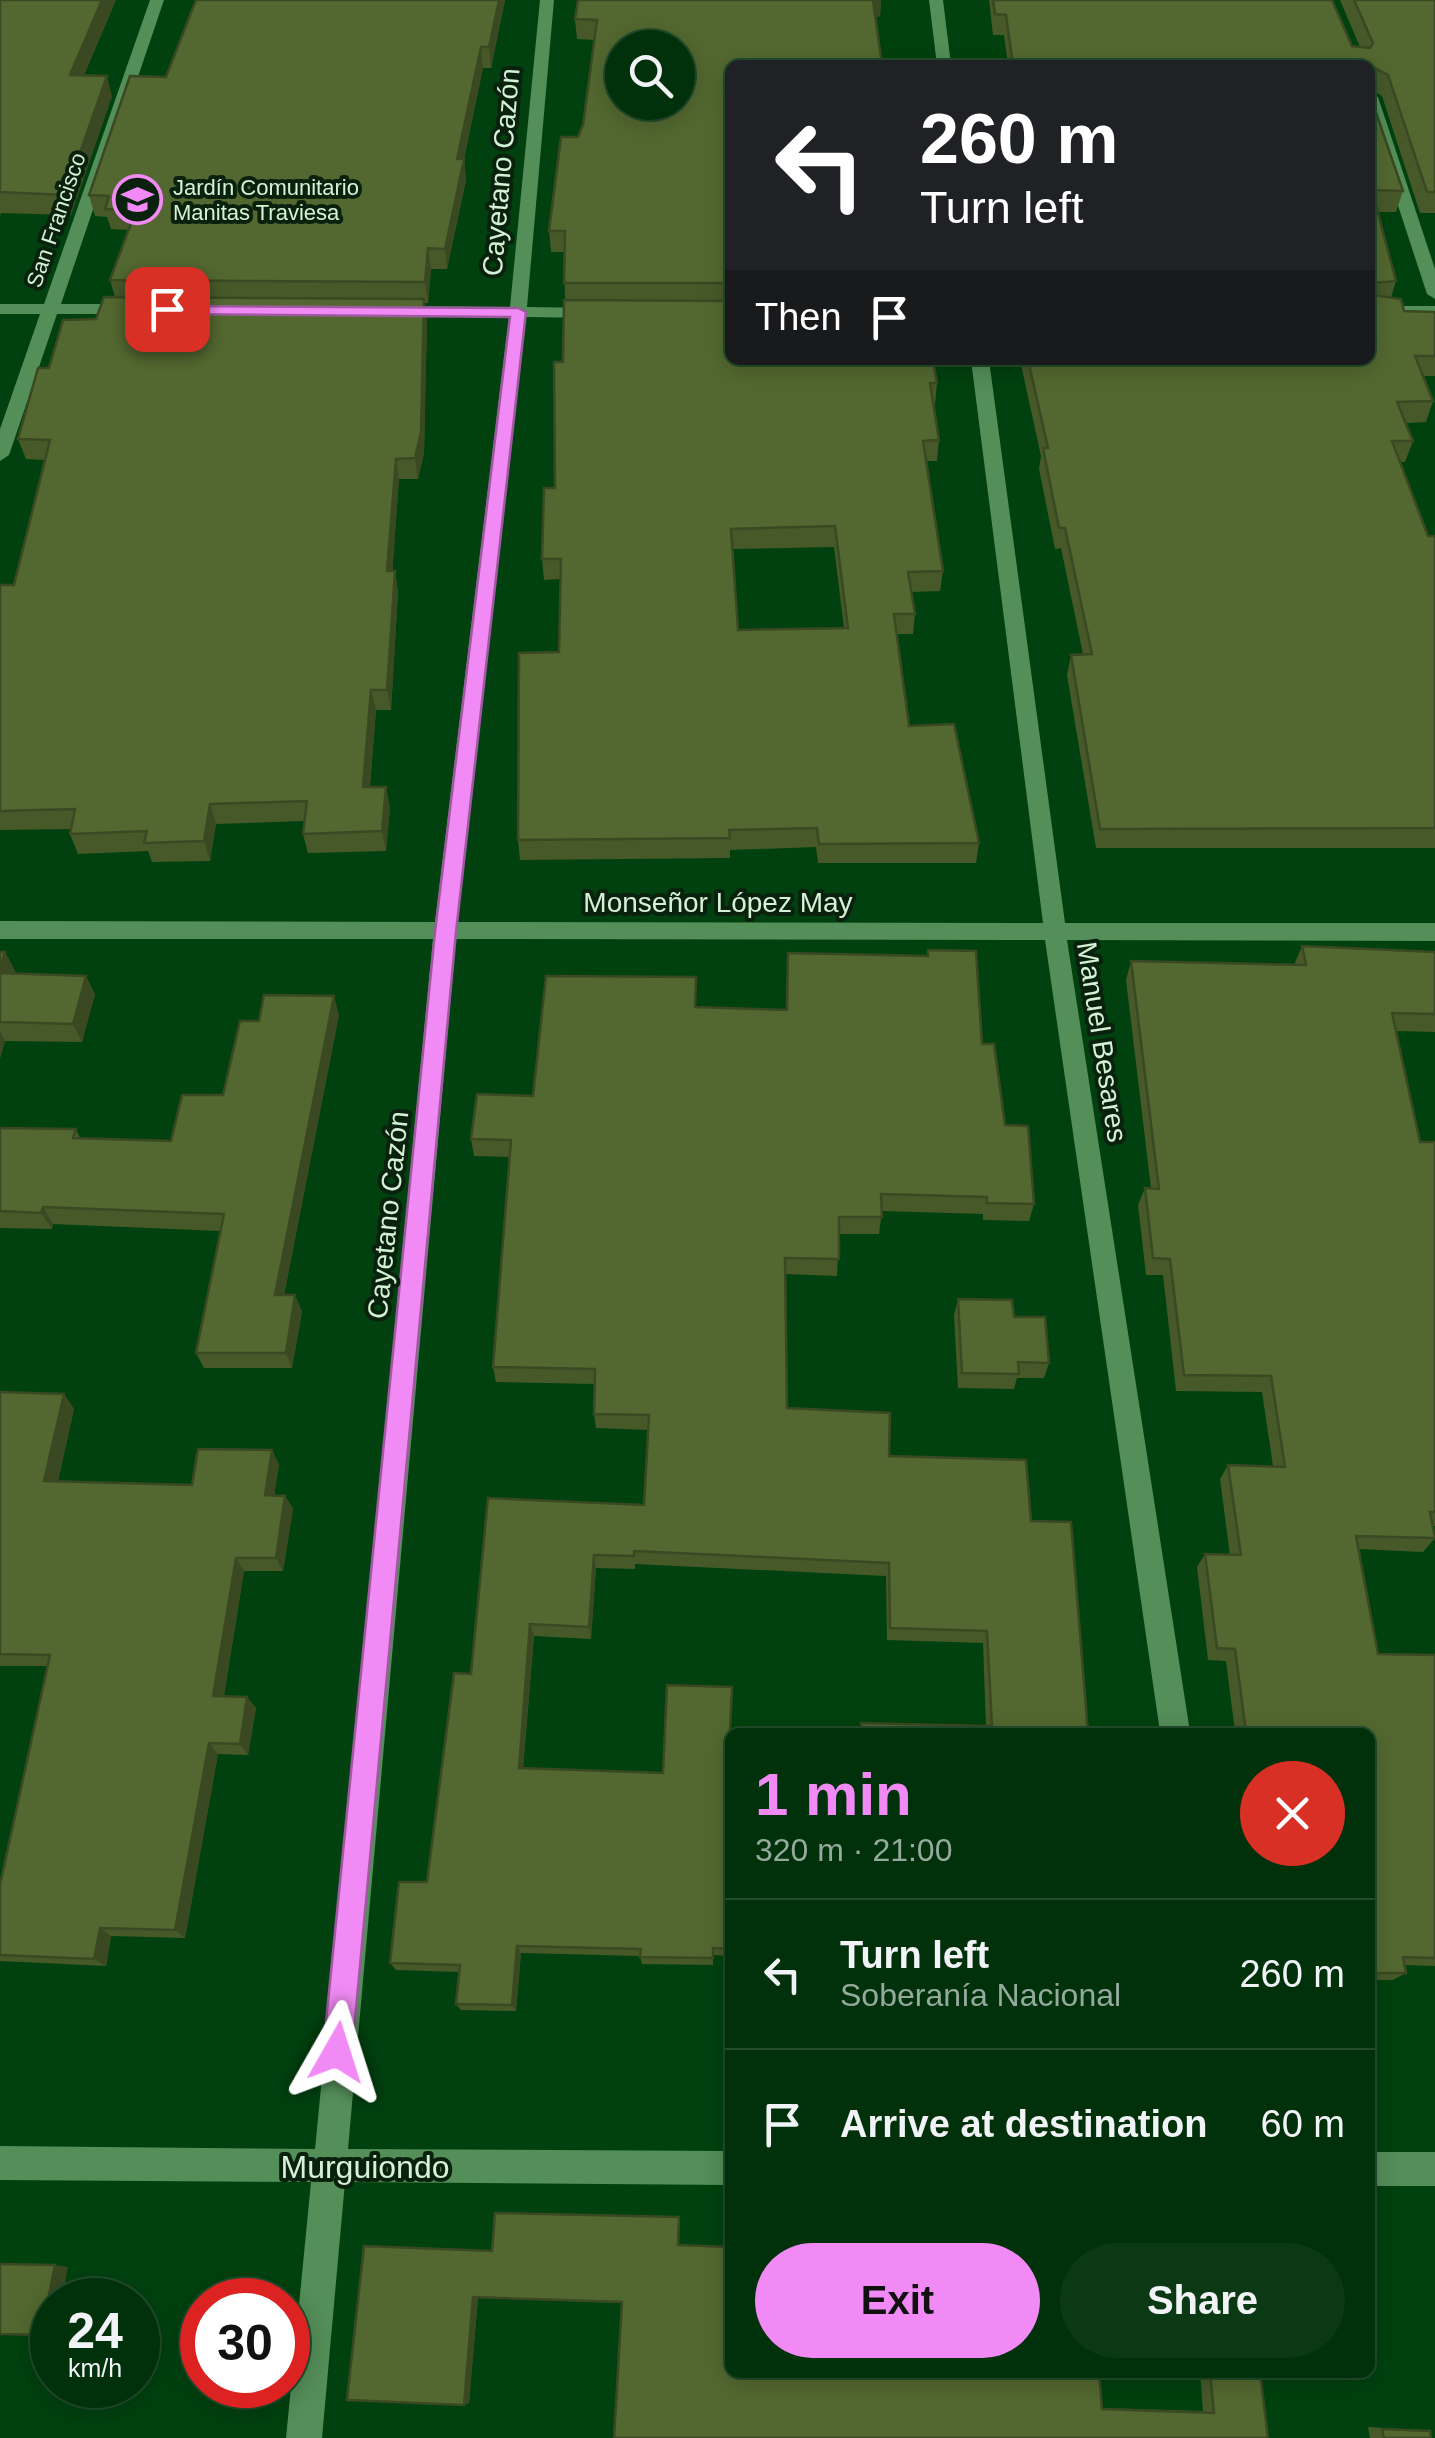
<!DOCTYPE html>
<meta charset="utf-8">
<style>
:root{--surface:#00310b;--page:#0a3914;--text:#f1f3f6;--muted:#95a99d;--line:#224c2c;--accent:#f18af4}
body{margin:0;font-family:Arial,sans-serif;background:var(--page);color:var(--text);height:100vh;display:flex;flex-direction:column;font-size:38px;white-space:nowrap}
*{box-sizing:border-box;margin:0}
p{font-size:32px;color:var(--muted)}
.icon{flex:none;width:55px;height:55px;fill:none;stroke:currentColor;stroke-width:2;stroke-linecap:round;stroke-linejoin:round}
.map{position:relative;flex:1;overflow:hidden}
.side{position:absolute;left:725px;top:1728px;width:650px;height:650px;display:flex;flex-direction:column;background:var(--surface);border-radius:15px;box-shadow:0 5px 25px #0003,0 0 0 2px var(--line)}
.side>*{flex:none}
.guide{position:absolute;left:725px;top:60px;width:650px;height:305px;border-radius:15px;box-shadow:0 5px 25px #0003,0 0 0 2px var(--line);background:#202124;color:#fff;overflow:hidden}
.tools{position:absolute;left:605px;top:30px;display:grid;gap:20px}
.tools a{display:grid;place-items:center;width:90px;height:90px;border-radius:50%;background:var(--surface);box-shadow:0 5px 25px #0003,0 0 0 2px var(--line);font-size:50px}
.speed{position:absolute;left:30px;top:2278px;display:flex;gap:20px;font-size:50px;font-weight:700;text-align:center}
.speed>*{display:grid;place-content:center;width:130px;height:130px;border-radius:50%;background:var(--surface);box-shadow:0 5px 25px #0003,0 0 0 2px var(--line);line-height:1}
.speed small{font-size:25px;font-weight:400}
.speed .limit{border:15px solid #d22;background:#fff;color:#111}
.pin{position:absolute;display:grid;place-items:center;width:85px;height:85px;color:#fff;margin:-42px;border-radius:20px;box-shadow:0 5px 15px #0006}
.me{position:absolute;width:110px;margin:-55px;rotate:6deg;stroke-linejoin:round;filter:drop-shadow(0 0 8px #0008)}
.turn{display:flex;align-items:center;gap:35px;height:210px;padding:0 30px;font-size:45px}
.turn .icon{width:130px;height:130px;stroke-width:2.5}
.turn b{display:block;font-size:70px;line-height:85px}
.then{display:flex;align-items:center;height:95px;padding:0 30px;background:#0003;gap:20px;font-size:38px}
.round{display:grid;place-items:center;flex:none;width:105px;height:105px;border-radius:52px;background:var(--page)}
.summary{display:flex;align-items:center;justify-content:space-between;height:170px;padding:0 30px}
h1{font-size:60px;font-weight:600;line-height:75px;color:var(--accent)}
.cta{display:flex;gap:20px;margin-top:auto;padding:20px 30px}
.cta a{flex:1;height:115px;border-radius:60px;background:var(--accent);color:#111;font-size:40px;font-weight:600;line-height:115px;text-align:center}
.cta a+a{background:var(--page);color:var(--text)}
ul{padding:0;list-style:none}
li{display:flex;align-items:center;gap:30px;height:150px;padding:0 30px;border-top:2px solid var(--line)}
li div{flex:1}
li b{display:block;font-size:38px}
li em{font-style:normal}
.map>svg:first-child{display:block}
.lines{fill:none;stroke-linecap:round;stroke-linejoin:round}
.street{fill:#548e59;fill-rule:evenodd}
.wall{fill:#475929;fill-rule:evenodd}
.shaded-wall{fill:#3a4922}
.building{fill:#536830;stroke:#3a4922;stroke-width:2.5;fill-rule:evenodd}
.route{fill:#f18af4;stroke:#9d5a9f;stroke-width:2.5}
.labels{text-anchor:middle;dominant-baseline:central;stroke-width:8;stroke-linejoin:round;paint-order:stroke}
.far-poi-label{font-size:22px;fill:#d4f2d5;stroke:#0a220d;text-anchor:start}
.far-street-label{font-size:22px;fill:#d4f2d5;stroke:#0a220d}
.street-label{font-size:28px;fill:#d4f2d5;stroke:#0a220d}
.near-street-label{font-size:32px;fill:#d4f2d5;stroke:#0a220d}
</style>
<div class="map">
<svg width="1435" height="2438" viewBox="0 0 1435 2438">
<rect width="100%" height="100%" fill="#00410f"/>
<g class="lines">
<g class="street">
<path d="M150,0H164L61,304H130L139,309L130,314H57L9,455L0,461V429L40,314H0V304H44Z"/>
<path d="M540,0H554L527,307L595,308L604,313L595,318L526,317L457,922L1043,923L971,360H989L1065,923H1435V941L1067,940L1190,1732H1160L1045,940L456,939L348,2149L730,2151V2185L345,2182L322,2438H286L311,2182L0,2180V2146L315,2149L433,939H0V921L435,922L509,317L395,316L386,311L395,306L510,307Z"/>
<path d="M929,0H943L951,65H937Z"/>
<path d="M1370,92L1378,97L1435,269V299L1427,294L1370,120Z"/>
<rect x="1370" y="306" width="65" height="10"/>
<rect x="1370" y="2152" width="65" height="34"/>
</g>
</g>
<g class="wall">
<path d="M0,0H116L84,75L112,96L71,215L1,213L0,216Z"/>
<path d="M505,0L491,68H483L464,159L466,180L447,269H431L428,303H425L427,320L424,453L418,479H399L392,571H395L398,592L391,710H376L370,787L390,807L386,851L308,853L303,834L304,821L216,824L210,861L152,862L148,851L78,854L70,834L71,829L0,830V585H14L45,460L26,459L18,439L49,368L115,297L110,280L129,230L111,229L107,217L95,216L89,195L166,77Z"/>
<path d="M578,0H881L880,16L730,65V360L937,383L935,404H933L939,440L937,461H926L943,571L940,591L912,592L915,614L913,634H897L909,726L979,843L976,863H818L816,847L730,850V858L520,860L518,840L559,652L561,579L544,580L542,559L555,488L565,300L564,252H551L549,231L583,125L595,40L577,39L575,19ZM834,547L844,628L738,630L733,549Z"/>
<path d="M989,0H1332L1352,46L1360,47L1340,0H1435V213H1420L1382,96L1373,91L1372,101L1403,191L1396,212H1378L1396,281L1391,298L1404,311L1435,312V376H1424L1433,401L1426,422L1406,423L1413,441L1405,462H1400L1428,536H1435V848H1096L1067,675L1071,655L1083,654L1061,548L1055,549L1039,469L1041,456L1020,360H1370V65H1008L1004,35H993Z"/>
<path d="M1302,946L1435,952V1032L1396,1031L1420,1142H1435V1526H1433L1435,1538L1423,1552L1358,1549L1378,1654L1435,1655V1966L1404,1965L1406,1973L1393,1980H1370V1732H1235L1226,1661L1208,1660L1197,1567L1205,1554L1230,1555L1220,1479L1228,1465L1273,1466L1262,1392L1176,1391L1163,1275H1146L1138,1205L1145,1188H1151L1126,980L1131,961L1294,965Z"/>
<path d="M928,950L982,1044L1005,1125L1034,1204L1029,1221L983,1220V1214L882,1211L879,1234H839L837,1276L785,1274L787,1408L1031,1521L1088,1732H859L861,1723L986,1726L983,1643L887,1640L886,1576L635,1564V1569L596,1568L591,1639L534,1636L523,1769L663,1773L730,1732V1956L713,1955V1965L642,1964L640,1956L521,1953L516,2011L461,2010L456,2004L460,1972L396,1970L390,1963L427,1882L471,1674L644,1505L649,1430L596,1428L594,1414L595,1384L496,1382L493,1367L510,1157L474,1156L471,1139L533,1096L696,1007L786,1010L927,956Z"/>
<path d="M0,952H5L15,971L14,974L95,994L82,1042L5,1041L0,1058Z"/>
<path d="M339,1015L284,1295H295L302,1312L292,1368H204L196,1353L220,1231L53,1224L52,1229L0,1228V1128L76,1129L80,1138L171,1141L223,1095L259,1021Z"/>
<path d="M958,1299L1014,1317L1049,1363L1044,1378H1017L1014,1389L958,1388L954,1315Z"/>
<path d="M0,1392L64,1394L74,1409L58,1481L192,1485L272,1450L279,1465L274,1495L285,1496L293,1509L283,1571H244L224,1696L247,1697L256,1708L248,1755L218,1754L185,1938L111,1936L106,1966L0,1961V1885L48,1666H0Z"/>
<path d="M679,2217V2245L730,2372L1102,2408L1203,2411L1200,2372H1260L1268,2438H614L622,2303L478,2298L469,2403L347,2400L492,2251Z"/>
<path d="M1368,2427L1430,2431L1431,2438H1370Z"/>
</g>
<g class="shaded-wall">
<path d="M102,0H116L75,95L70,75Z"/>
<path d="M499,0H505L491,68L489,47Z"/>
<path d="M873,0H881L880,16L872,18Z"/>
<path d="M481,47L483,68L459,180L457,159Z"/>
<path d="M107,76L112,96L71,215L65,195Z"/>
<path d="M464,159L466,180L447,269L445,249Z"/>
<path d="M428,248L431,269L428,303L425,282Z"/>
<path d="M424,299L427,320L424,453L418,479L415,458Z"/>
<path d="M396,459L399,479L391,592L387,571Z"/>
<path d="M395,571L398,592L391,710L387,690Z"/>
<path d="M371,690L376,710L368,807L363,787Z"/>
<path d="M386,787L390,807L386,851L382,831Z"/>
<path d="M210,804L216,824L210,861L204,841Z"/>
<path d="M5,952L15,971L8,992L0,976V969Z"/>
<path d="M86,976L95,994L82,1042L73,1024Z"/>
<path d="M334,996L339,1015L281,1311L275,1295Z"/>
<path d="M0,1031L5,1041L0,1058Z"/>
<path d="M43,1207L53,1224L52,1229L41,1213Z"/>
<path d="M295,1295L302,1312L292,1368L286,1353Z"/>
<path d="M64,1394L74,1409L55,1495L44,1481Z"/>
<path d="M272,1450L279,1465L272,1509L265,1495Z"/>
<path d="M285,1496L293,1509L283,1571L276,1558Z"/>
<path d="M594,1555L596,1568L591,1639L589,1627Z"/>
<path d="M236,1558L244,1571L222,1707L213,1696Z"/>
<path d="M530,1624L534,1636L522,1779L519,1768Z"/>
<path d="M247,1697L256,1708L248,1755L240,1744Z"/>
<path d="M209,1743L218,1754L185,1938L175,1930Z"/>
<path d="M100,1928L111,1936L106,1966L94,1959Z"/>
<path d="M517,1946L521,1953L516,2011L512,2005Z"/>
<path d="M55,2265L68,2267L62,2300H52V2335H41Z"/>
<path d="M473,2297L478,2298L469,2403L464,2405Z"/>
</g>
<g class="building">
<path d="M0,0H102L70,75L107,76L65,195L0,192Z"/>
<path d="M196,0H499L489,47H481L457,159H464L445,249L428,248L425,282L110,280L136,210L105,209L109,196L89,195L130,76L166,77Z"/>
<path d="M578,0H873L882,65H730V283H564L565,231H549L561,137H578L583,125L597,20L575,19ZM622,48H678V102H622Z"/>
<path d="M993,0H1332L1352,46L1370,48L1373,43L1354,0H1435V192H1427L1388,75L1375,68L1372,101L1403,191L1372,190L1396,281L1374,283L1373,295L1401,299L1404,311L1435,312V356H1415L1433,401L1397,402L1413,441H1392L1428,536H1435V828L1100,829L1071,655L1092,654L1065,528H1059L1043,448H1048L1028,360H1370V65H1013L1006,15L995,14Z"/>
<path d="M104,297L424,299L421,432L415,458L396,459L387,571H395L387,690H371L363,787H386L382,831L303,834L307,801L210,804L204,841L144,843L147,831L70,834L75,809L0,811V585H14L50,440L18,439L38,368H49L63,320L96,319Z"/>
<path d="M564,300L730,301V360H933L937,383H930L939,440L923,441L943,571L908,572L915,614H894L909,726L954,724L979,843L819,844L817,828L729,830L730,838L518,840L519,653L559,652L561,559H542L544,488H555L554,362H563ZM835,526L848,628L738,630L731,529Z"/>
<path d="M1302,946L1435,952V1014L1392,1013L1420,1142H1435V1512H1430L1435,1538L1356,1536L1378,1654L1435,1655V1958L1403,1957L1406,1973H1370V1732H1246L1235,1649L1217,1648L1205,1554L1241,1555L1228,1465L1285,1467L1271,1376L1184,1375L1170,1259L1153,1258L1145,1188L1159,1189L1131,961L1306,965Z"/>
<path d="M928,950L976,951L982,1044H994L1005,1125L1028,1126L1034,1204L987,1203V1197L881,1194L882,1217H839V1259L785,1258L787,1408L890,1413L889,1456L1026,1460L1031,1521L1071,1522L1088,1732H862L861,1723L992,1726L987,1631L890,1628L889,1563L634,1551V1556L594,1555L589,1627L530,1624L519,1768L663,1773L667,1685L732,1687L730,1732V1949L713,1948V1958L640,1957L641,1949L517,1946L512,2005L456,2004L460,1965L390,1963L399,1882H427L454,1673L471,1674L488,1498L644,1505L649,1415L594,1414L595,1369L493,1367L511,1140L471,1139L477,1094L533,1096L546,976L696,977L695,1007L787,1010L788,953L928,956Z"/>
<path d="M0,952H5L0,969Z"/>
<path d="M0,973L86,976L73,1024L0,1022Z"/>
<path d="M264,995L334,996L275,1295H295L286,1353H196L224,1214L43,1207L41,1213L0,1211V1128L76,1129L73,1138L171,1141L182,1095H223L240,1021H259Z"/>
<path d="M958,1299L1012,1300L1014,1317H1045L1049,1363L1018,1362L1019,1374L962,1373Z"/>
<path d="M0,1392L64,1394L44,1481L192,1485L198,1449L272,1450L265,1495L285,1496L276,1558H236L213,1696L247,1697L240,1744L209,1743L175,1930L100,1928L94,1959L0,1955V1885L50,1655L0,1654Z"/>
<path d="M495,2213L679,2217L678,2245L730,2247V2372H1099L1102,2409L1214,2413L1210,2372H1260L1268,2438H614L622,2302L473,2297L464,2405L347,2400L364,2246L492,2251Z"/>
<path d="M0,2264L55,2265L41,2335L0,2334Z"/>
<path d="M1382,2429L1430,2431L1431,2438H1384Z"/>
</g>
<path class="route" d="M162,306L518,308L526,312L456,932L352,2052L348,2062L337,2066L327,2062L323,2052L435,932L510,317L167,314L162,313Z"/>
<defs>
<symbol id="school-ring" viewBox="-11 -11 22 22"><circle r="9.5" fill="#0a220d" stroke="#f18af4" stroke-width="1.5"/><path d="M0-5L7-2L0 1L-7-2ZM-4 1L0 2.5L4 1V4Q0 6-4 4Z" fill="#f18af4"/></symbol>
</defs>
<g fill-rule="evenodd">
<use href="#school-ring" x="110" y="172" width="55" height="55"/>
</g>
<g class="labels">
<g class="far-poi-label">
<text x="173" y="187">Jardín Comunitario<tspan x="173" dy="25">Manitas Traviesa</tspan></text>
</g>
<g class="far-street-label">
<text transform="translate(56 220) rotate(-71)">San Francisco</text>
</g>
<g class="street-label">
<text transform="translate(501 172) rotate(-85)">Cayetano Cazón</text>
<text x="718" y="902">Monseñor López May</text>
<text transform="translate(1102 1042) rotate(81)">Manuel Besares</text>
<text transform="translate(388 1215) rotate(-84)">Cayetano Cazón</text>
</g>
<g class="near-street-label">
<text x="365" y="2167">Murguiondo</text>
</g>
</g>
</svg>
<div class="tools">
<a><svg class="icon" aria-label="search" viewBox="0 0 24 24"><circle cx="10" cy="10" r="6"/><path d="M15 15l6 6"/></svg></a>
</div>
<div class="speed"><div>24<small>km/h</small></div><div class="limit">30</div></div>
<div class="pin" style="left:167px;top:309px;background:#d93025"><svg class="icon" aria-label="arrive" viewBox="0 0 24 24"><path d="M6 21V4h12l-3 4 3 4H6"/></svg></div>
<svg class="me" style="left:337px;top:2052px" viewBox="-20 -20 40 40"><path d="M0-17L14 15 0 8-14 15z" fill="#f18af4" stroke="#fff" stroke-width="4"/></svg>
<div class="guide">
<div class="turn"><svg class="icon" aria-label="left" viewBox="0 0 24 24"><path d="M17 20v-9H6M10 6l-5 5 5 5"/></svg><div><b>260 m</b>Turn left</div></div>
<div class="then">Then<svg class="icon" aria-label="arrive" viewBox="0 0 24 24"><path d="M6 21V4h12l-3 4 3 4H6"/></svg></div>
</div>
<section class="side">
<div class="summary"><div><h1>1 min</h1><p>320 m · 21:00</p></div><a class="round" style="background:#d93025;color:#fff"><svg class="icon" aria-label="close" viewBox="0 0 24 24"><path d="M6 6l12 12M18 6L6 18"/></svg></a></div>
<ul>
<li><svg class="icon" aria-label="left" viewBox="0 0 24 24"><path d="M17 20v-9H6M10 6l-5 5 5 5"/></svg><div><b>Turn left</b><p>Soberanía Nacional</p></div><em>260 m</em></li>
<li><svg class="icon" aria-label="arrive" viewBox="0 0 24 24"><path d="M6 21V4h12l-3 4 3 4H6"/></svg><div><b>Arrive at destination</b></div><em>60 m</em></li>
</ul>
<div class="cta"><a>Exit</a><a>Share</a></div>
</section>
</div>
